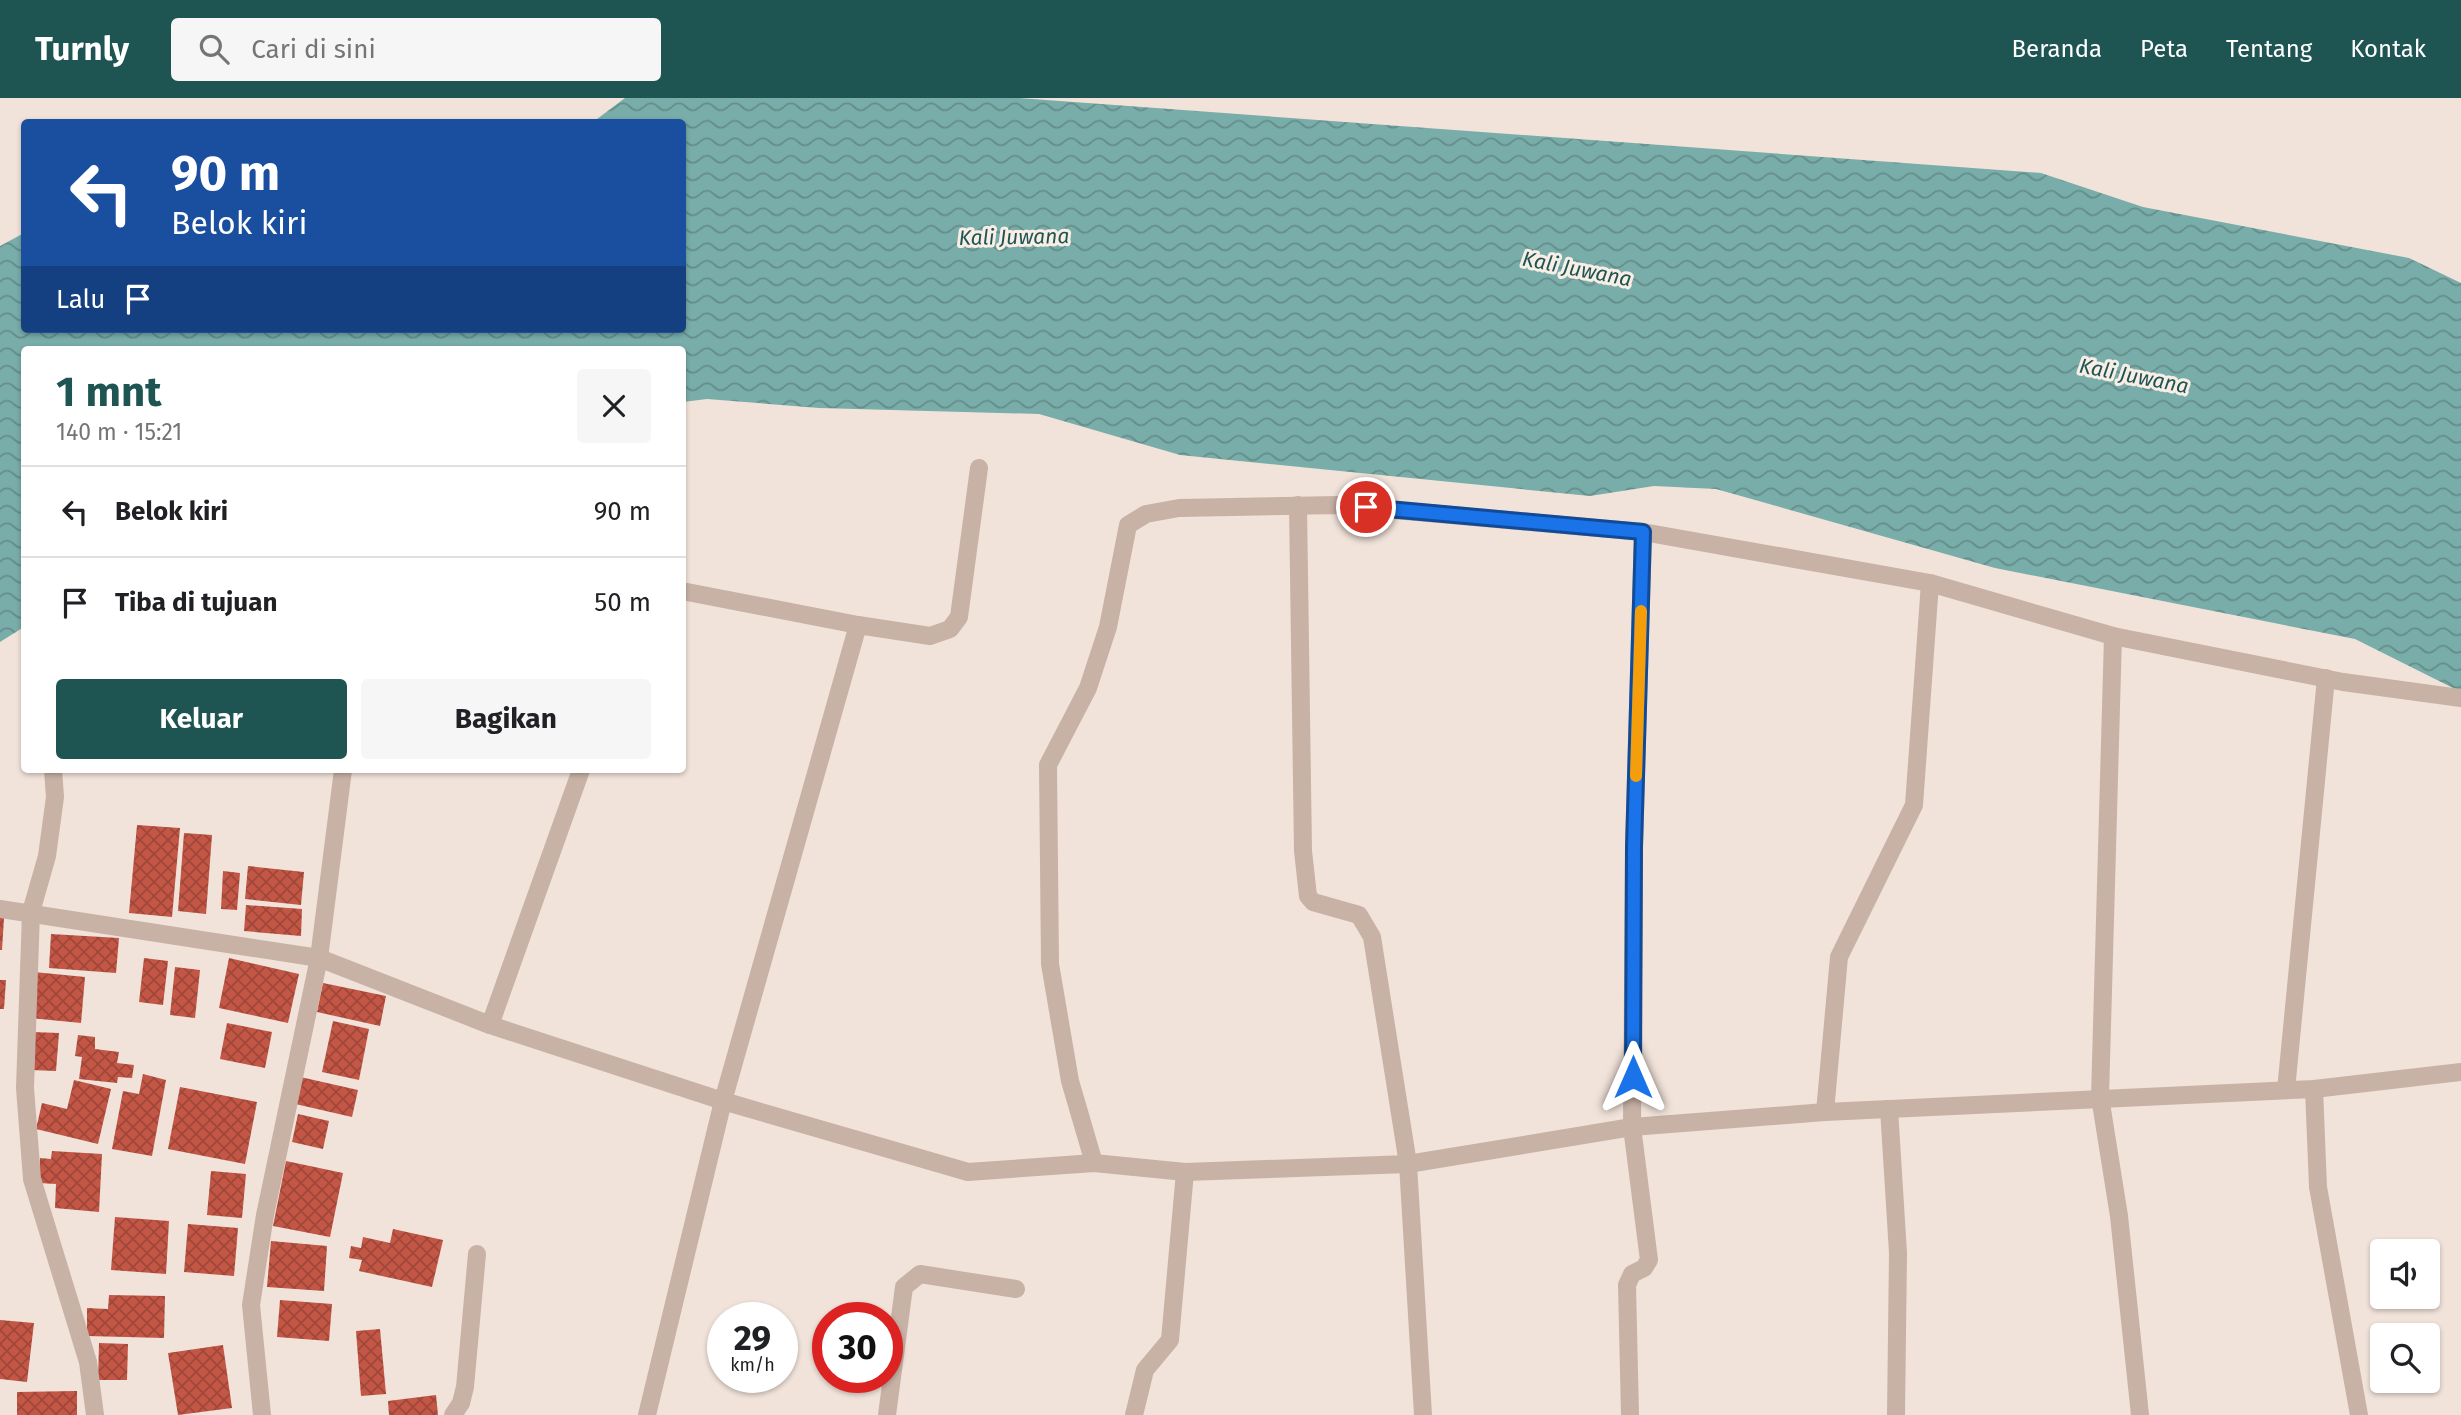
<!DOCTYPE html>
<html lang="id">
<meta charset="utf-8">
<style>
:root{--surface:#fff;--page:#f6f6f6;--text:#202124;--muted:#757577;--line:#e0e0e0;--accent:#1e5552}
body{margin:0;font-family:"Fira Sans",sans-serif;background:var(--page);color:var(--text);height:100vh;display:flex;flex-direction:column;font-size:26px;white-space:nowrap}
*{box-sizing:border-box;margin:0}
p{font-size:23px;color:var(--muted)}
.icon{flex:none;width:38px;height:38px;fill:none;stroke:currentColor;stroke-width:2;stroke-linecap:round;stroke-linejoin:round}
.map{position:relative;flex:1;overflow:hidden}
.side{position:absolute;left:21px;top:248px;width:665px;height:427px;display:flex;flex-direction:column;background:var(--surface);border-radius:7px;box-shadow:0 2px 5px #0004}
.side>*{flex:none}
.banner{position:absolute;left:21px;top:21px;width:665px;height:214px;border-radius:7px;box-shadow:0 2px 5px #0004;background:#1a4fa0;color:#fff;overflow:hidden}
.buttons{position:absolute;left:2370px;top:1141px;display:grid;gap:14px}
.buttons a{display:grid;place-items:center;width:70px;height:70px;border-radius:7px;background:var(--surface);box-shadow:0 2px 5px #0004;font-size:35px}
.speed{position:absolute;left:707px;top:1204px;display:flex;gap:14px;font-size:35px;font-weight:700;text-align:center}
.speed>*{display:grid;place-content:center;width:91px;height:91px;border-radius:50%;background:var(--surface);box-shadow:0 2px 5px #0004;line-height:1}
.speed small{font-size:18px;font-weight:400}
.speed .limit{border:10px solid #d22;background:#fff;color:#111}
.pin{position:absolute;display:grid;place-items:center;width:60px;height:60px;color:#fff;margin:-30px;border:4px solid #fff;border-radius:50%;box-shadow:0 2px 7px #0007}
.me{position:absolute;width:77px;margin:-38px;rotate:0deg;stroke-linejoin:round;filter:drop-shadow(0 0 5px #0008)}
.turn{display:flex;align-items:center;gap:24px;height:147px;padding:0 35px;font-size:32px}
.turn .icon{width:91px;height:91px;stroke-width:2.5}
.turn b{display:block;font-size:49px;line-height:60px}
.then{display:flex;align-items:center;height:66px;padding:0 35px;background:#0003;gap:14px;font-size:26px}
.round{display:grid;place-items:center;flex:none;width:74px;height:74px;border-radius:7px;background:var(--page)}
.summary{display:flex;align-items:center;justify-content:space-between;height:119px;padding:0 35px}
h1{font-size:42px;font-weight:700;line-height:52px;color:var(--accent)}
.cta{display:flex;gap:14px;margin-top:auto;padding:14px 35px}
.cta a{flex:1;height:80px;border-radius:7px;background:var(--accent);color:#fff;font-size:28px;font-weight:700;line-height:80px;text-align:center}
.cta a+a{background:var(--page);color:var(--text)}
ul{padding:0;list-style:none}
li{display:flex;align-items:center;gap:21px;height:91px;padding:0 35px;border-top:2px solid var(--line)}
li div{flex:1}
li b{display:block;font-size:26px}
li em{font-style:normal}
header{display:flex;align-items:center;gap:42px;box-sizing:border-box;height:98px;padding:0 35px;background:var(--accent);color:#fff}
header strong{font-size:33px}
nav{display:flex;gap:38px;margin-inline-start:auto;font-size:24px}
.search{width:490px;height:63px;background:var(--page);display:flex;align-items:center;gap:18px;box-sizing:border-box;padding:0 24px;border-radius:7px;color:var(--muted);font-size:26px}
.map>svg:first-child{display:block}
.water{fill:url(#water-waves)}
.building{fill:url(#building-cross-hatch)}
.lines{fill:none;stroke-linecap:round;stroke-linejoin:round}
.minor{stroke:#c8b2a6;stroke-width:18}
.route-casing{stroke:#114b97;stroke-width:18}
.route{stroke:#1a73e8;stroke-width:12}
.slow{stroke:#f59e0b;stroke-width:12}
.labels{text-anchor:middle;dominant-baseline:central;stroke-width:6;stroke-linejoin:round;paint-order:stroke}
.water-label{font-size:21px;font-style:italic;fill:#1e5552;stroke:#f8eee6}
</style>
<header>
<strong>Turnly</strong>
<div class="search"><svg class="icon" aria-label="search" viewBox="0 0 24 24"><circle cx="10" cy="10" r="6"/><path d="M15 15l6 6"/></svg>Cari di sini</div>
<nav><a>Beranda</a><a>Peta</a><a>Tentang</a><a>Kontak</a></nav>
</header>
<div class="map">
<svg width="2461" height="1317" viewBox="0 0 2461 1317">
<defs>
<pattern id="water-waves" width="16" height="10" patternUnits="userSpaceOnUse" patternTransform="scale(1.75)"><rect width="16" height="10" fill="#79ada9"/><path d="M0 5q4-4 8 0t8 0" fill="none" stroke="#648d8a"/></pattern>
<pattern id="building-cross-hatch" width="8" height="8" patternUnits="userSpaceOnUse" patternTransform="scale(1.75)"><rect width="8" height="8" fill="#c35645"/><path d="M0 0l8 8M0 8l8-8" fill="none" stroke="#9f473a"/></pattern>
</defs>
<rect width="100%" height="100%" fill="#f1e3da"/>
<path class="water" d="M625,0H1019L2041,75L2143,109L2409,160L2461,185V594L2355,541L1995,470L1716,391L1654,388L1590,398L1180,357L1039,316L819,310L707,301L683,304L682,252H24V529L0,544V148L24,135V231H682V24H593Z"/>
<g class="building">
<path d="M137,727L180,730L172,819L129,815Z"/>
<path d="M184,735L212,737L206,816L178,813Z"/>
<path d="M248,768L304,774L301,807L245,801Z"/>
<path d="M223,773L240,775L237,812L221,811Z"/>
<path d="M246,807L302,811L301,838L244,833Z"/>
<path d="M0,820H4L2,852H0Z"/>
<path d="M51,836L119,840L116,875L49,870Z"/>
<path d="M144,860L168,863L163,907L139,904Z"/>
<path d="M229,860L299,876L288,925L219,910Z"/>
<path d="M175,869L200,872L195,920L170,917Z"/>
<path d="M34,874L85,879L81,925L30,920Z"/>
<path d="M0,882H6L4,911H0Z"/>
<path d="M323,885L386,898L380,928L317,914Z"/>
<path d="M333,923L369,931L359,982L322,974Z"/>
<path d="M227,925L272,934L265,970L220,961Z"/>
<path d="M32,934L59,935L56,973L30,972Z"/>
<path d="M78,937L95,939V951L119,954L117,965L134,967L132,980L118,979L117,985L79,981L82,959L75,958Z"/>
<path d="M143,976L166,982L152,1058L112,1051L123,993L139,996Z"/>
<path d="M296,978L358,992L352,1019L291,1005Z"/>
<path d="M74,982L111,991L98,1046L36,1031L42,1005L67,1011Z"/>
<path d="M180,989L257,1004L245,1066L168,1051Z"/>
<path d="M298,1016L329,1023L323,1051L292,1044Z"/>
<path d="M52,1053L102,1056L99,1114L55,1110L56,1086L39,1085L40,1060L51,1061Z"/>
<path d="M286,1063L343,1075L330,1139L273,1128Z"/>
<path d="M211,1073L246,1076L242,1120L207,1117Z"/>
<path d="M115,1119L169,1123L166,1176L111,1172Z"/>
<path d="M188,1126L238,1130L234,1178L184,1174Z"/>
<path d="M393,1131L443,1142L432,1189L359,1173L362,1162L349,1160L351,1148L361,1150L363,1139L390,1145Z"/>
<path d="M271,1143L327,1148L324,1193L267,1189Z"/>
<path d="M109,1197L165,1198L164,1240L87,1238V1210L108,1211Z"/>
<path d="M280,1202L332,1206L329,1243L277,1239Z"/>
<path d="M0,1222L34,1225L27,1284L0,1281Z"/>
<path d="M380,1231L386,1296L361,1298L356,1233Z"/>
<path d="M99,1245L128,1246L127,1282H98Z"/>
<path d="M223,1247L232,1310L178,1317L168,1255Z"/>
<path d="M77,1293V1317H17V1294Z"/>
<path d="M436,1297L438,1317H389L388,1303Z"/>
</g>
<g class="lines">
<g class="minor">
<path d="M1298,407L1303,753L1308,798L1313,804L1359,817L1372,839L1408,1066L1423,1317"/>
<path d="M682,493L858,527L930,538L950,531L959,519L979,370"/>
<path d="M2113,538L2100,999L2119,1118L2140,1317"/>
<path d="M53,672L55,699L47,758L31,814L25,990L32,1081L88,1264L95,1317"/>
<path d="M0,811L319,860L490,927L723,1003L968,1074L1094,1065L1185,1074L1408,1066L1632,1029L1825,1014L2314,991L2461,974"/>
<path d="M490,927L581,672"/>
<path d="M2314,991L2318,1089L2359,1317"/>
<path d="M2286,992L2326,580"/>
<path d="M1889,1011L1898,1155L1896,1317"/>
<path d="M1825,1014L1839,859L1914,707L1930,485"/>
<path d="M1094,1065L1070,983L1050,866L1048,667L1088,590L1108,529L1128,427L1146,416L1179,410L1338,407L1643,434L1930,485L2113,538L2343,584L2461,600"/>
<path d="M262,1317L251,1207L265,1117L319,860L343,672"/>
<path d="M453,1317L461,1305L465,1289L477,1156"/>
<path d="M647,1317L723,1003L858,527"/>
<path d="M887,1317L904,1189L920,1176L1016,1191"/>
<path d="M1134,1317L1145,1272L1170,1242L1185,1074"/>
<path d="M1630,1317L1627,1187L1632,1176L1644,1170L1649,1162L1632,1029L1634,749L1643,434"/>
</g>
</g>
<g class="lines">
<defs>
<path id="route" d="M1366,409L1643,434L1634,749L1633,979"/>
</defs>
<use href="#route" class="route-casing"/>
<use href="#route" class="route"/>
<path class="slow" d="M1636,678L1641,513"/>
</g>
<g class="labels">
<g class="water-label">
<text transform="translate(1014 139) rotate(-1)">Kali Juwana</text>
<text transform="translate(1577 171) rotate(11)">Kali Juwana</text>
<text transform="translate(2134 278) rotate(11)">Kali Juwana</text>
</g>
</g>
</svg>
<div class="buttons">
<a><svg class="icon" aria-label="sound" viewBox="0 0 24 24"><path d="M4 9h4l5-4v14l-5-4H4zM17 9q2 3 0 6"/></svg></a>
<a><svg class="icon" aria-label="search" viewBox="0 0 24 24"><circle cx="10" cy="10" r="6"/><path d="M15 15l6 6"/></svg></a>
</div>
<div class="speed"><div>29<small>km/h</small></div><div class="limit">30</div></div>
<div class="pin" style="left:1366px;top:409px;background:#d93025"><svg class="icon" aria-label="arrive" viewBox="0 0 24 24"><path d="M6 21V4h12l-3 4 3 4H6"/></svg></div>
<svg class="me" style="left:1633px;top:979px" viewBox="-20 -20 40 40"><path d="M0-17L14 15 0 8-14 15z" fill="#1a73e8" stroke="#fff" stroke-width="4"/></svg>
<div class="banner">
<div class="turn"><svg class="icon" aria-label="left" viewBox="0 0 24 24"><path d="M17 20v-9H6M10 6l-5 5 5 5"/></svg><div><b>90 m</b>Belok kiri</div></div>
<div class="then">Lalu<svg class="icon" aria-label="arrive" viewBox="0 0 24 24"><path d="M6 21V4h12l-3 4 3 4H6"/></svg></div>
</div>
<section class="side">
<div class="summary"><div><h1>1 mnt</h1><p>140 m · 15:21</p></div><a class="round"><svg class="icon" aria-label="close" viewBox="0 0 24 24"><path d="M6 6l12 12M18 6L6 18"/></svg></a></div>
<ul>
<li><svg class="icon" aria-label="left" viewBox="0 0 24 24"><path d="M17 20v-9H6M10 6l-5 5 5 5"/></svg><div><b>Belok kiri</b></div><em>90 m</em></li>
<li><svg class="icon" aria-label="arrive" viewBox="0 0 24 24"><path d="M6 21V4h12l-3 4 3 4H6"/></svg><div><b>Tiba di tujuan</b></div><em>50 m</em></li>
</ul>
<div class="cta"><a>Keluar</a><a>Bagikan</a></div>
</section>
</div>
